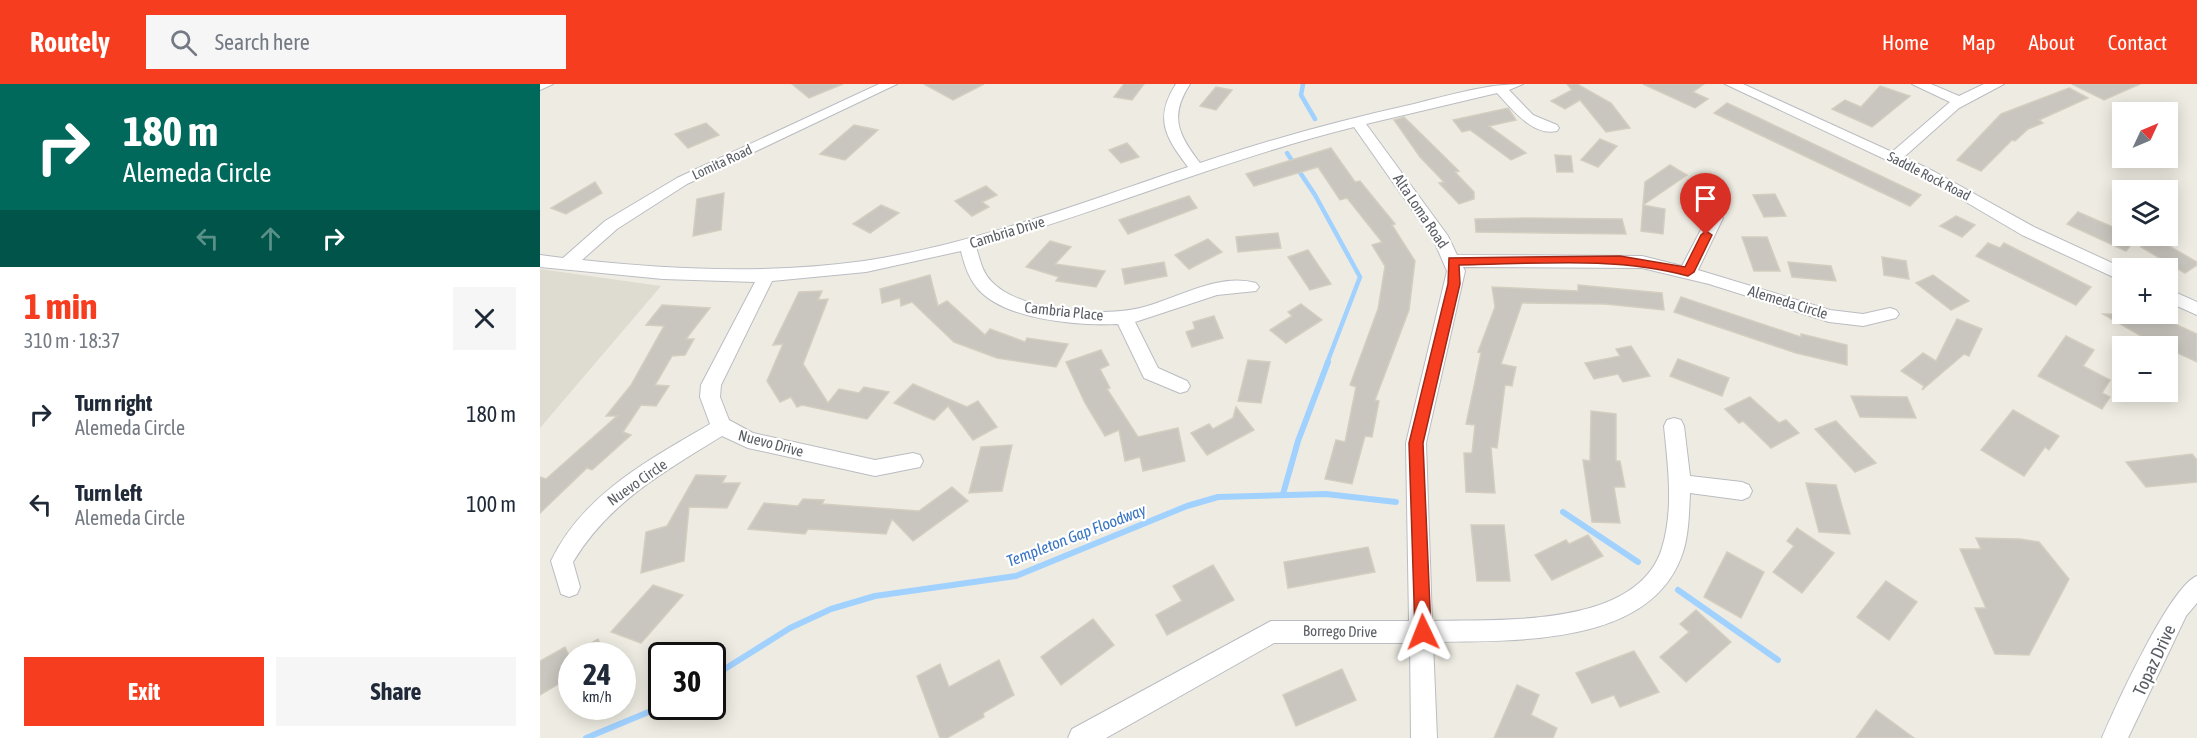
<!DOCTYPE html>
<meta charset="utf-8">
<style>
:root{--surface:#fff;--page:#f6f6f7;--text:#1f2937;--muted:#747a83;--accent:#f63d20}
body{margin:0;font-family:"Asap Condensed",sans-serif;background:var(--page);color:var(--text);height:100vh;display:flex;flex-direction:column;font-size:22px;white-space:nowrap}
*{box-sizing:border-box;margin:0}
p{font-size:20px;color:var(--muted)}
.icon{flex:none;width:33px;height:33px;fill:none;stroke:currentColor;stroke-width:2;stroke-linecap:round;stroke-linejoin:round}
.map{position:relative;flex:1;overflow:hidden}
.side{display:flex;flex-direction:column;background:var(--surface);width:540px}
.side>*{flex:none}
.guide{background:#00695c;color:#fff;overflow:hidden}
.needle{width:39px;rotate:46deg}
.tools{position:absolute;left:1572px;top:18px;display:grid;gap:12px}
.tools a{display:grid;place-items:center;width:66px;height:66px;border-radius:0px;background:var(--surface);box-shadow:0 3px 15px #0003;font-size:30px}
.speed{position:absolute;left:18px;top:558px;display:flex;gap:12px;font-size:30px;font-weight:700;text-align:center}
.speed>*{display:grid;place-content:center;width:78px;height:78px;border-radius:50%;background:var(--surface);box-shadow:0 3px 15px #0003;line-height:1}
.speed small{font-size:15px;font-weight:400}
.speed .limit{border:3px solid #111;border-radius:9px;background:#fff;color:#111}
.pin{position:absolute;display:grid;place-items:center;width:51px;height:51px;color:#fff;margin:-62px -26px;border-radius:50% 50% 50% 0;rotate:-45deg;box-shadow:0 0 6px #0007}
.pin .icon{rotate:45deg}
.me{position:absolute;width:66px;margin:-33px;rotate:358deg;stroke-linejoin:round;filter:drop-shadow(0 0 4px #0008)}
.turn{display:flex;align-items:center;gap:21px;height:126px;padding:0 24px;font-size:27px}
.turn .icon{width:78px;height:78px;stroke-width:2.5}
.turn b{display:block;font-size:42px;line-height:51px}
.lanes{display:flex;align-items:center;height:57px;padding:0 24px;background:#0003;justify-content:center;gap:30px;direction:ltr}
.lanes .off{opacity:.35}
.round{display:grid;place-items:center;flex:none;width:63px;height:63px;border-radius:0px;background:var(--page)}
.head{display:flex;align-items:center;justify-content:space-between;height:102px;padding:0 24px}
h1{font-size:36px;font-weight:700;line-height:45px;color:var(--accent)}
.primary-button{display:flex;gap:12px;margin-top:auto;padding:12px 24px}
.primary-button a{flex:1;height:69px;border-radius:0px;background:var(--accent);color:#fff;font-size:24px;font-weight:700;line-height:69px;text-align:center}
.primary-button a+a{background:var(--page);color:var(--text)}
ul{padding:0;list-style:none}
li{display:flex;align-items:center;gap:18px;height:90px;padding:0 24px}
li div{flex:1}
li b{display:block;font-size:22px}
li em{font-style:normal}
header{display:flex;align-items:center;gap:36px;box-sizing:border-box;height:84px;padding:0 30px;background:var(--accent);color:#fff}
header strong{font-size:28px}
nav{display:flex;gap:33px;margin-inline-start:auto;font-size:21px}
.search{width:420px;height:54px;background:var(--page);display:flex;align-items:center;gap:15px;box-sizing:border-box;padding:0 21px;border-radius:0px;color:var(--muted);font-size:22px}
main{display:flex;flex:1;min-height:0}
.map>svg:first-child{display:block}
.education{fill:#dedcd1}
.lines{fill:none;stroke-linecap:round;stroke-linejoin:round}
.stream-far1{stroke:#a1d1ff;stroke-width:4.5}
.stream{stroke:#a1d1ff;stroke-width:6}
.building{fill:#c9c6bf;stroke:#d4cec0;stroke-width:1.5}
.minor-casing{stroke:#babcc2;stroke-width:2}
.minor{fill:#fff;fill-rule:evenodd}
.route{fill:#f63d20;stroke:#a02815;stroke-width:1.5}
.labels{text-anchor:middle;dominant-baseline:central;stroke-width:4.5;stroke-linejoin:round;paint-order:stroke}
.far-street-label{font-size:14px;fill:#5a5e64;stroke:#fff}
.street-label{font-size:15px;fill:#5a5e64;stroke:#fff}
.water-label{font-size:16px;font-style:italic;fill:#3874c3;stroke:#fff}
.near-street-label{font-size:18px;fill:#5a5e64;stroke:#fff}
</style>
<header>
<strong>Routely</strong>
<div class="search"><svg class="icon" aria-label="search" viewBox="0 0 24 24"><circle cx="10" cy="10" r="6"/><path d="M15 15l6 6"/></svg>Search here</div>
<nav><a>Home</a><a>Map</a><a>About</a><a>Contact</a></nav>
</header>
<main>
<section class="side">
<div class="guide">
<div class="turn"><svg class="icon" aria-label="right" viewBox="0 0 24 24"><path d="M7 20v-9h11M14 6l5 5-5 5"/></svg><div><b>180 m</b>Alemeda Circle</div></div>
<div class="lanes"><svg class="icon off" aria-label="left" viewBox="0 0 24 24"><path d="M17 20v-9H6M10 6l-5 5 5 5"/></svg><svg class="icon off" aria-label="ahead" viewBox="0 0 24 24"><path d="M12 20V5M6 11l6-6 6 6"/></svg><svg class="icon" aria-label="right" viewBox="0 0 24 24"><path d="M7 20v-9h11M14 6l5 5-5 5"/></svg></div>
</div>
<div class="head"><div><h1>1 min</h1><p>310 m · 18:37</p></div><a class="round"><svg class="icon" aria-label="close" viewBox="0 0 24 24"><path d="M6 6l12 12M18 6L6 18"/></svg></a></div>
<ul>
<li><svg class="icon" aria-label="right" viewBox="0 0 24 24"><path d="M7 20v-9h11M14 6l5 5-5 5"/></svg><div><b>Turn right</b><p>Alemeda Circle</p></div><em>180 m</em></li>
<li><svg class="icon" aria-label="left" viewBox="0 0 24 24"><path d="M17 20v-9H6M10 6l-5 5 5 5"/></svg><div><b>Turn left</b><p>Alemeda Circle</p></div><em>100 m</em></li>
</ul>
<div class="primary-button"><a>Exit</a><a>Share</a></div>
</section>
<div class="map">
<svg width="1657" height="654" viewBox="0 0 1657 654">
<rect width="100%" height="100%" fill="#eeece2"/>
<path class="education" d="M0,185L121,202L0,344Z"/>
<g class="lines">
<g class="stream-far1">
<path d="M763,0L761,11L775,35"/>
<path d="M747,69L775,111L820,193L787,279"/>
</g>
<g class="stream">
<path d="M743,410L758,357L788,278"/>
<path d="M1023,428L1098,478"/>
<path d="M1138,506L1238,576"/>
<path d="M172,593L250,544L291,525L335,512L476,492L647,422L678,413L786,410L856,418"/>
<path d="M46,654L123,622"/>
</g>
</g>
<g class="building">
<path d="M252,0H303L269,14Z"/>
<path d="M384,0H444L413,16Z"/>
<path d="M584,0H604L592,16L574,13Z"/>
<path d="M1027,0H1037L1071,19L1090,44L1066,48L1040,16L1025,25L1011,17L1032,6Z"/>
<path d="M1103,0H1164L1153,8L1168,15L1155,24Z"/>
<path d="M1532,0H1600L1564,16Z"/>
<path d="M1340,2L1370,12L1332,43L1292,25L1305,16L1321,23Z"/>
<path d="M676,3L692,6L676,26L660,22Z"/>
<path d="M1529,4L1548,14L1499,36L1503,39L1488,45L1475,57L1472,56L1441,87L1417,76L1461,30Z"/>
<path d="M1187,19L1219,34L1381,111L1370,122L1174,29Z"/>
<path d="M968,24L976,36L949,42L986,69L971,76L930,46L922,48L913,36Z"/>
<path d="M864,33L919,87L915,88L934,108V115L919,120L899,99L904,98L880,73L854,36Z"/>
<path d="M166,39L179,51L148,64L135,50Z"/>
<path d="M314,41L338,46L305,76L280,70Z"/>
<path d="M1060,55L1077,62L1058,83L1041,76Z"/>
<path d="M587,59L599,73L581,79L569,66Z"/>
<path d="M791,64L815,98L820,97L855,140L852,141L875,177L869,226L835,316L839,317L832,353L825,352L812,400L785,395L796,356L805,358L816,303L810,301L838,225L845,182L832,161L842,158L807,114L800,116L778,83L714,102L706,90Z"/>
<path d="M1015,71L1031,72L1033,88H1017Z"/>
<path d="M1130,81L1147,91L1103,121L1105,98Z"/>
<path d="M55,98L62,109L26,130L11,124Z"/>
<path d="M446,102L457,111L442,118L449,123L432,132L415,117Z"/>
<path d="M184,109L181,146L153,152L157,115Z"/>
<path d="M1235,110L1246,132L1224,133L1213,111Z"/>
<path d="M649,112L657,124L588,150L579,136Z"/>
<path d="M341,121L359,129L330,149L313,140Z"/>
<path d="M1103,121L1125,125L1123,150L1101,147Z"/>
<path d="M1538,128L1582,147V152L1597,153L1586,167L1527,140Z"/>
<path d="M1416,132L1435,141L1422,153L1400,142Z"/>
<path d="M987,134L1082,135L1086,150L936,148L935,135Z"/>
<path d="M738,149L741,164L698,168L696,153Z"/>
<path d="M1202,153H1227L1240,187H1214Z"/>
<path d="M1615,154L1657,178V181L1645,189L1601,163Z"/>
<path d="M668,155L682,168L649,185L635,171Z"/>
<path d="M510,157L531,163L515,180L565,187L556,203L516,197L519,193L486,183Z"/>
<path d="M1448,159L1460,164L1464,159L1551,203L1536,221L1436,172Z"/>
<path d="M768,166L791,200L770,206L748,173Z"/>
<path d="M1342,173L1366,177L1369,195L1344,191Z"/>
<path d="M624,178L627,192L585,200L582,185Z"/>
<path d="M1248,178L1291,182L1296,197L1252,193Z"/>
<path d="M390,191L398,222L407,217L445,251L450,245L485,258L487,254L528,260L516,283L457,274L414,258L372,218L361,222L360,214L342,219L340,205Z"/>
<path d="M1393,191L1429,217L1411,226L1376,199Z"/>
<path d="M1038,201L1122,209L1124,226L1065,220L982,219L961,280L976,283L972,302L965,301L957,364L951,363L955,409L926,408L924,369H932L935,341L926,340L941,269L938,268L955,223L952,203L1038,207Z"/>
<path d="M282,207L278,216L288,215L263,280L288,319L299,305L319,309L324,303L349,308L327,335L262,321L257,323L251,313L240,318L227,297L243,260L233,261L259,208Z"/>
<path d="M1141,213L1261,253V250L1307,261V281L1256,269L1134,228Z"/>
<path d="M761,220L782,236L746,259L730,246L752,232L748,228Z"/>
<path d="M122,221L170,224L146,255H154L145,271L132,272L115,301L129,302L116,322L101,321L83,348L91,351L52,386L47,384L0,429V393L6,395L77,332H66L91,301L124,242L106,241Z"/>
<path d="M1563,230H1614L1657,250V278L1603,253Z"/>
<path d="M674,232L683,254L652,263L646,248L655,245L653,238Z"/>
<path d="M1417,235L1442,245L1429,272L1424,270L1382,306L1384,302L1361,287L1383,269L1396,277Z"/>
<path d="M1526,252L1554,266L1543,282L1570,296L1562,309L1570,313L1562,325L1498,292Z"/>
<path d="M1091,262L1110,292L1083,298L1078,290L1054,295L1045,279L1080,272L1076,265Z"/>
<path d="M561,266L569,281L560,285L570,304L567,305L598,353L638,344L645,377L603,387L600,373L585,377L579,346L565,352L545,319L526,278Z"/>
<path d="M1138,275L1189,294L1182,312L1130,292Z"/>
<path d="M708,276L730,278L721,319L698,317Z"/>
<path d="M373,300L427,323L438,317L457,343L433,356L408,322L394,336L354,319Z"/>
<path d="M1311,312L1367,313L1376,334L1320,333Z"/>
<path d="M1210,313L1239,339L1246,336L1259,349L1231,364L1203,337L1199,339L1185,325Z"/>
<path d="M696,323L714,346L667,371L651,349L669,340L673,345L693,334Z"/>
<path d="M1473,326L1519,352L1509,366L1505,363L1484,392L1441,366Z"/>
<path d="M1051,327L1076,330V377H1080L1085,403H1074L1080,439L1052,438L1043,376L1050,377Z"/>
<path d="M1296,337L1309,351L1336,379L1315,388L1275,345Z"/>
<path d="M472,361L462,407L429,409L441,363Z"/>
<path d="M1652,370L1657,376V398L1606,403L1586,378Z"/>
<path d="M156,391L186,392L182,399H200L187,424L149,423L144,477L101,489L106,448L127,442Z"/>
<path d="M1266,399L1296,401L1310,450L1279,448Z"/>
<path d="M412,403L428,417L373,457L352,435L346,450L268,445L265,450L208,445L224,419L258,422L263,415L284,416L282,420L379,427Z"/>
<path d="M931,441H964L970,497H937Z"/>
<path d="M1257,444L1294,469L1262,509L1233,488L1254,462L1247,457Z"/>
<path d="M1048,451L1063,472L1012,496L995,471L1026,456L1029,460Z"/>
<path d="M1436,454L1480,455L1499,458L1529,495L1489,571L1455,570L1435,524H1446L1420,465H1441Z"/>
<path d="M828,463L835,488L748,504L744,478Z"/>
<path d="M1187,468L1224,488L1201,534L1164,513Z"/>
<path d="M673,481L694,516L627,551L616,531L642,517L633,502Z"/>
<path d="M1346,497L1377,518L1349,556L1317,533Z"/>
<path d="M113,501L143,511L101,559L71,548Z"/>
<path d="M1156,526L1191,558L1146,598L1120,573L1149,548L1140,540Z"/>
<path d="M553,535L574,561L521,601L501,573Z"/>
<path d="M58,555L65,572H30Z"/>
<path d="M25,563L32,578V592L0,611V577Z"/>
<path d="M1094,567L1119,608L1080,623L1074,611L1052,619L1036,589Z"/>
<path d="M459,576L474,611L443,629L444,633L407,654H400L377,592L400,580L409,603Z"/>
<path d="M802,585L816,616L756,642L743,611Z"/>
<path d="M977,601L999,611L991,631L1017,644L1013,654H954Z"/>
<path d="M1336,626L1374,654H1316Z"/>
</g>
<g class="lines">
<defs>
<g id="minor">
<path d="M0,0H13L0,6Z"/>
<path d="M339,0H357L147,100L77,145L42,176C136,186 230,190 324,177C435,160 541,119 648,83C625,53 614,34 636,0H650C629,32 638,51 660,79C731,55 802,36 874,20C910,11 946,0 983,0L969,6L993,31L1017,41L1019,44L1017,47C993,53 971,24 957,9L826,40L908,152L917,171L1102,172L1142,182L1167,134L1175,129L1183,134L1158,186L1290,226L1323,230L1350,224L1356,226L1359,230L1356,234L1323,242L1289,238L1169,200L1102,184L923,183L925,187L886,359L892,537C958,535 1097,545 1122,464C1134,425 1128,382 1124,342L1127,336L1134,334L1141,336L1144,342L1150,392L1202,398L1209,401L1212,407L1209,413L1202,416L1150,409C1149,428 1149,449 1143,468C1112,564 973,556 893,558L897,654H871L870,559H734L566,654H528L532,645L731,537H869L866,359L907,187L894,157L814,43C685,75 564,127 436,163C440,175 442,188 451,197C480,228 561,233 600,224C637,215 678,188 716,199L719,203L716,207L677,211L595,238L618,284L647,297L650,302L647,307L640,309L604,294L578,240C539,242 465,236 438,205C429,195 424,180 421,167L326,188L232,197L181,301L180,313L189,336L213,349L335,376L373,369L380,371L383,377L380,383L335,392L208,364L182,352C125,387 69,418 33,478L40,503L37,510L29,513L21,510L11,477C43,410 109,376 170,340L160,313L161,301L215,198L123,195L0,183V171L23,174L65,137L137,94Z"/>
<path d="M1185,0H1203L1352,68L1410,18L1372,0H1391L1419,12L1444,0H1464L1419,24L1364,73L1395,88L1494,143L1583,184L1582,197L1482,151L1385,94Z"/>
<path d="M1628,205L1657,218V231L1628,218Z"/>
<path d="M1657,492V519L1646,532L1588,654H1562C1575,623 1630,502 1657,492Z"/>
</g>
</defs>
<use href="#minor" class="minor-casing"/>
<use href="#minor" class="minor"/>
</g>
<path class="route" d="M1166,147L1172,151L1154,188L1148,192C1075,172 995,180 919,181L920,200L883,359L891,548L889,553L883,556L877,553L875,548L869,359L908,200L909,174L1080,172L1145,183L1161,151Z"/>
<g class="labels">
<g class="far-street-label">
<text transform="translate(182 78) rotate(-25)">Lomita Road</text>
<text transform="translate(1389 92) rotate(27)">Saddle Rock Road</text>
</g>
<g class="street-label">
<text transform="translate(881 127) rotate(56)">Alta Loma Road</text>
<text transform="translate(467 148) rotate(-17)">Cambria Drive</text>
<text transform="translate(1248 218) rotate(17)">Alemeda Circle</text>
<text transform="translate(524 227) rotate(6)">Cambria Place</text>
<text transform="translate(231 359) rotate(15)">Nuevo Drive</text>
<text transform="translate(97 398) rotate(-35)">Nuevo Circle</text>
<text transform="translate(800 547) rotate(1)">Borrego Drive</text>
</g>
<g class="water-label">
<text transform="translate(536 451) rotate(-21)">Templeton Gap Floodway</text>
</g>
<g class="near-street-label">
<text transform="translate(1614 576) rotate(-65)">Topaz Drive</text>
</g>
</g>
</svg>
<div class="tools">
<a><svg class="needle" viewBox="-14 -14 28 28"><path d="M0-13l5 13h-10z" fill="#e53935"/><path d="M0 13l5-13h-10z" fill="#747a83"/></svg></a>
<a><svg class="icon" aria-label="layers" viewBox="0 0 24 24"><path d="M12 4l9 5-9 5-9-5zM3 14l9 5 9-5"/></svg></a>
<a>+</a>
<a>−</a>
</div>
<div class="speed"><div>24<small>km/h</small></div><div class="limit">30</div></div>
<div class="pin" style="left:1166px;top:151px;background:#d93025"><svg class="icon" aria-label="arrive" viewBox="0 0 24 24"><path d="M6 21V4h12l-3 4 3 4H6"/></svg></div>
<svg class="me" style="left:883px;top:548px" viewBox="-20 -20 40 40"><path d="M0-17L14 15 0 8-14 15z" fill="#f63d20" stroke="#fff" stroke-width="4"/></svg>
</div>
</main>
